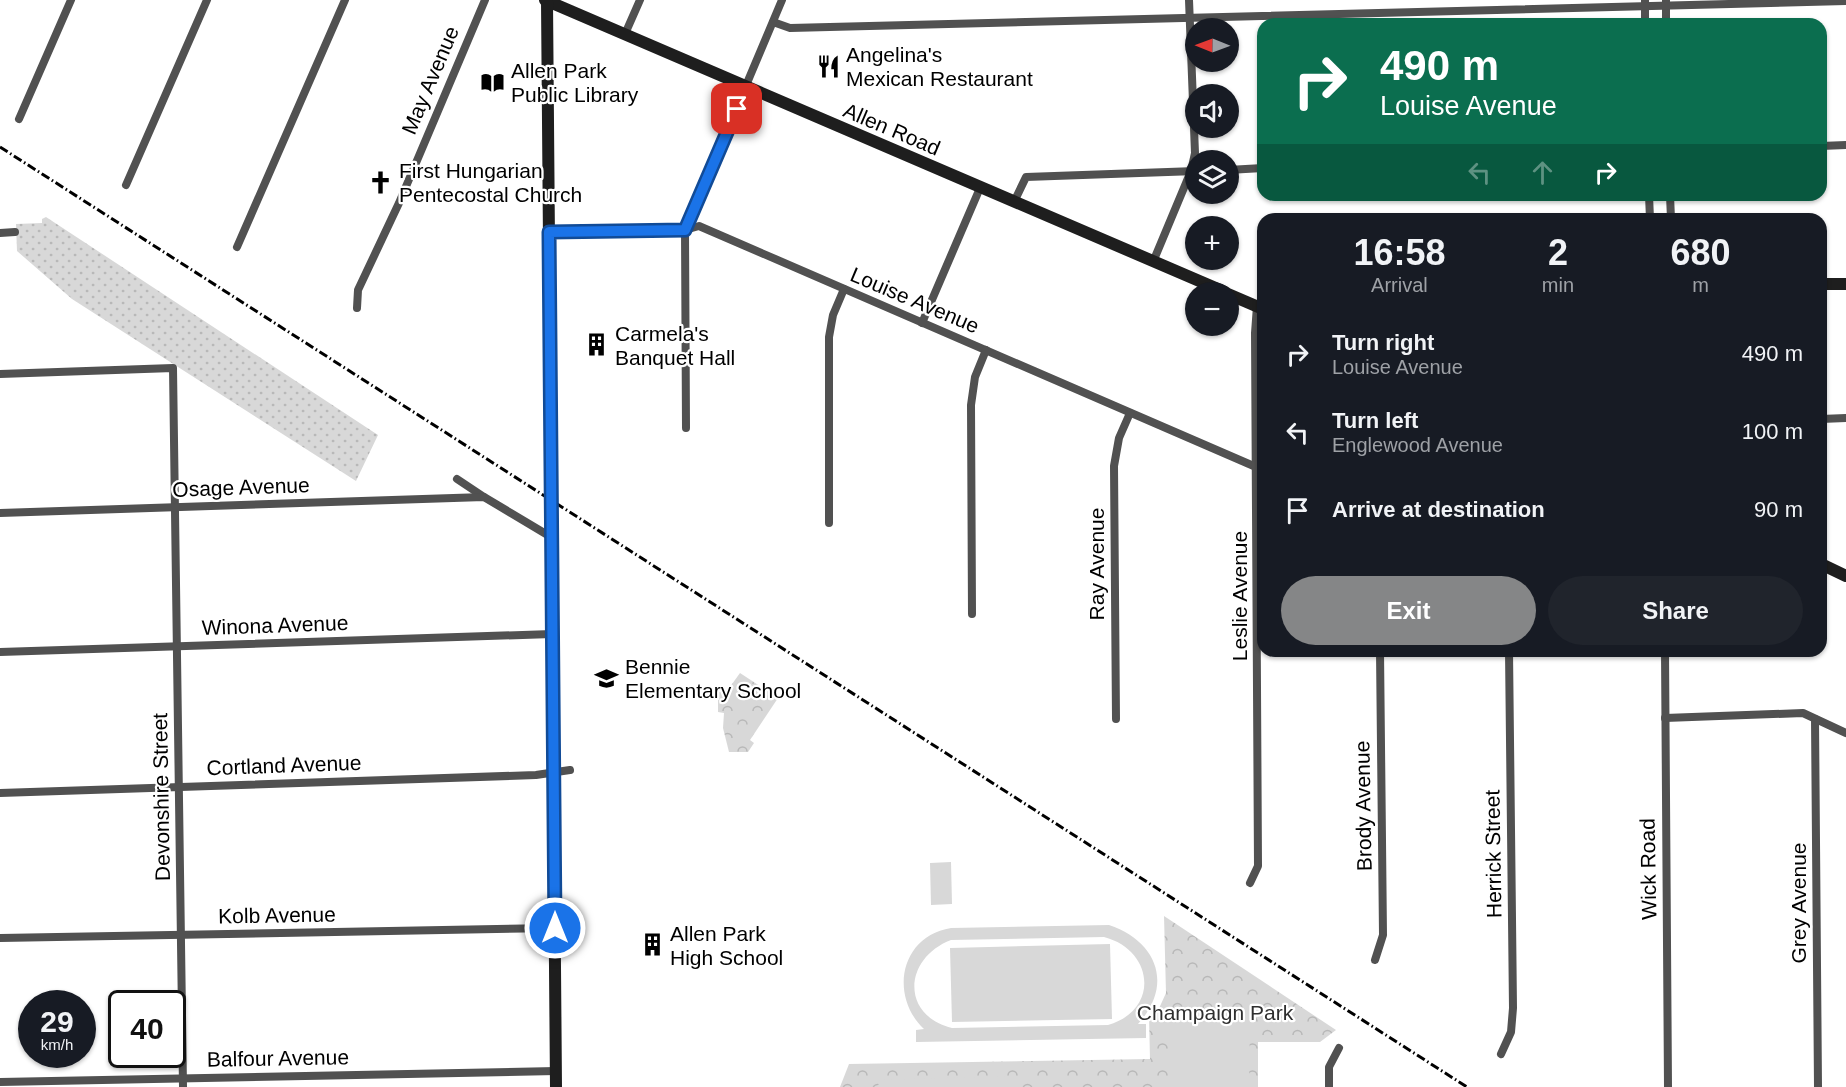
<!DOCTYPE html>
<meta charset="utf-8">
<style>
:root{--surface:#171b24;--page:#20242c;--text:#f1f3f6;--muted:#9ea1a6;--accent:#858687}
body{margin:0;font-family:Helvetica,sans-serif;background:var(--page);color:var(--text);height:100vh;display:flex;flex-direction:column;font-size:22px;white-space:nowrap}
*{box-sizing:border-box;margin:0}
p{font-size:20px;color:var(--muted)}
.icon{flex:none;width:33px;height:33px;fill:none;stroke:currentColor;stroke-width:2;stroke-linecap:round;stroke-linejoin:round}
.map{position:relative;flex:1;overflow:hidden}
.sheet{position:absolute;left:1257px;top:213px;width:570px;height:444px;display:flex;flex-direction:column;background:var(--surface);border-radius:18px;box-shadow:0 2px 4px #0004}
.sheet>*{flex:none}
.top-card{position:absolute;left:1257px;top:18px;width:570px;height:183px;border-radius:18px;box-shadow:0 2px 4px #0004;background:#0b6e4f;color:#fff;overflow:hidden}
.needle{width:39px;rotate:271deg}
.fabs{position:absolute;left:1185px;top:18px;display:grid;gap:12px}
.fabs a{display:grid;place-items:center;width:54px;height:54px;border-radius:50%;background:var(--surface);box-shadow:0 2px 4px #0004;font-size:30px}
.speed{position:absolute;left:18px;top:990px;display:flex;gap:12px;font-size:30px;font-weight:700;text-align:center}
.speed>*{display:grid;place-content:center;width:78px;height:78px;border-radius:50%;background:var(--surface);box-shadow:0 2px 4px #0004;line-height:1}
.speed small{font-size:15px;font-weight:400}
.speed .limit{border:3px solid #111;border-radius:9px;background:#fff;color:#111}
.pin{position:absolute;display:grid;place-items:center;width:51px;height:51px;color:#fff;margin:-26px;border-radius:12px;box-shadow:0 3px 9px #0006}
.me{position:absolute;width:66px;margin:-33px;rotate:0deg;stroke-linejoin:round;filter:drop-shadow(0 0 4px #0008)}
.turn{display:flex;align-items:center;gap:21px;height:126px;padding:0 24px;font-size:27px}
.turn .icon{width:78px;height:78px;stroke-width:2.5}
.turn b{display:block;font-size:42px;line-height:51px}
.lanes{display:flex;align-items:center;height:57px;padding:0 24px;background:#0003;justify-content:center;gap:30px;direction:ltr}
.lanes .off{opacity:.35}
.eta{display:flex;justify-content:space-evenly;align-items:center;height:102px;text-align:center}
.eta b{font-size:36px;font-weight:700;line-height:42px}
.button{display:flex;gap:12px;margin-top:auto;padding:12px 24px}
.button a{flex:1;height:69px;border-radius:36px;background:var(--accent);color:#fff;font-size:24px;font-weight:700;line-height:69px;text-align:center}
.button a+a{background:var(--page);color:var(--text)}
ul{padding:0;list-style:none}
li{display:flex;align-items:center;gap:18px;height:78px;padding:0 24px}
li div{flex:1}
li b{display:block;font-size:22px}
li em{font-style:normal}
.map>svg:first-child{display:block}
.grass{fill:url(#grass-dots)}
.park{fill:url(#park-crowns)}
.garden{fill:#d8d8d8;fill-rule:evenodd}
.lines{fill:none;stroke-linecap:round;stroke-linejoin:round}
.street{stroke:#515151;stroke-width:8}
.secondary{stroke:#1e1e1e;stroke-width:12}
.rail{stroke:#000;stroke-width:3;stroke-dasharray:9 3 1.5 3;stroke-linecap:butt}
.route-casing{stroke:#114b97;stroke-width:15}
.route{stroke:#1a73e8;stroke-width:10}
.labels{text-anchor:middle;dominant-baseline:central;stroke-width:4.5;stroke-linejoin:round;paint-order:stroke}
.poi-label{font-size:21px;fill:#000;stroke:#fff;text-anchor:start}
.street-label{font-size:21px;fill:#000;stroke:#fff}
.park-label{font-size:21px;fill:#2f2f2f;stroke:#fff}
</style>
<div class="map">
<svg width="1846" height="1087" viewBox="0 0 1846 1087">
<defs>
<pattern id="grass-dots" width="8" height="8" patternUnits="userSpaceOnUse" patternTransform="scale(1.5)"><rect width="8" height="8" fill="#d8d8d8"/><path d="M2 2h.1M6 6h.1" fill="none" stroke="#b8b8b8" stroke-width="1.8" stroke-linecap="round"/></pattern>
<pattern id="park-crowns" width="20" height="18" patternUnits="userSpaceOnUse" patternTransform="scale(1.5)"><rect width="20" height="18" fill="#d8d8d8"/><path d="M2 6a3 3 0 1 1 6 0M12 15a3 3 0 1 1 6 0" fill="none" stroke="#b8b8b8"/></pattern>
</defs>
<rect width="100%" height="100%" fill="#fff"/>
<path class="grass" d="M46,217L378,435L356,481L72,299L17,251L16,224L42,223V219Z"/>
<g class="park">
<path d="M740,673L778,698L750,740L754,743L748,752H729L723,728L724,713L718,712V692L727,691Z"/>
<path d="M1164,916L1336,1030L1320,1042H1258V1087H840L849,1064L1150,1059L1149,1015H1156L1166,993Z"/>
</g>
<g class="garden">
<path d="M951,862L952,904L931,905L930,863Z"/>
<path d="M1109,925C1157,941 1174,985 1138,1024H1146V1038L916,1042V1030L924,1029C889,996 900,936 951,928ZM1104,937C1154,950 1160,1010 1108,1025L952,1028C900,1015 904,958 951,940Z"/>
<path d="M1110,944L1112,1019L952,1022L950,948Z"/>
<path d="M1170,1009L1250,1011L1249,1087H1169Z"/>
<path d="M1006,1076L1005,1087H876L883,1080Z"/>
</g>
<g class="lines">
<g class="street">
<path d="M1645,0V24"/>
<path d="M1666,0V24"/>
<path d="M773,22L790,28L1846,1"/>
<path d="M625,34L640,0"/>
<path d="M19,119L71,0"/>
<path d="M1821,146L1846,145"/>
<path d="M1228,170L1263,168"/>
<path d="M126,185L207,0"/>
<path d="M1649,195L1650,219"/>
<path d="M1670,195L1671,219"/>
<path d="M1014,202L1026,177L1196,171"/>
<path d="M0,233L15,232"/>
<path d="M549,233L685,230L699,226L1256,467"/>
<path d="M237,247L345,0"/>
<path d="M1153,262L1191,171L1195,153L1189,0"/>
<path d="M357,308L358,290L399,203L485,0"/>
<path d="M922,323L980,188"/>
<path d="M0,374L173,368L183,1087"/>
<path d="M1821,419L1846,418"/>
<path d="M686,428L685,230L782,0"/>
<path d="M457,479L484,497"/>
<path d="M0,513L484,497L551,537"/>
<path d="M829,523V337L833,315L844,289"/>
<path d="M972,614L971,405L975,377L986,350"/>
<path d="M1665,651L1668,1087"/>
<path d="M0,652L552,634"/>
<path d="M1665,718L1803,713L1846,733"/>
<path d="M1116,719L1114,466L1119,438L1130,413"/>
<path d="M1815,719L1818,1087"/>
<path d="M0,793L536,775L570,770"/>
<path d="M1250,883L1258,866L1255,333L1257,306"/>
<path d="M0,938L555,928"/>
<path d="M1375,960L1383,935L1380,651"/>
<path d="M1501,1054L1511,1032L1513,1008L1509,651"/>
<path d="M0,1082L556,1071"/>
<path d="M1329,1087V1067L1339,1048"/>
</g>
<g class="secondary">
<path d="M545,0L1225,292"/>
<path d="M547,1L556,1087"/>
<path d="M1821,284H1846"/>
<path d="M1228,294L1263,309"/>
<path d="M1821,564L1846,576"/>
</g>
<path class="rail" d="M0,147L1467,1087"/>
</g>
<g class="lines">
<defs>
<path id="route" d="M555,928L549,232L685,230L737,109"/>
</defs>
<use href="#route" class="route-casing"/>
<use href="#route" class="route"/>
</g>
<defs>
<symbol id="restaurant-bare" viewBox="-9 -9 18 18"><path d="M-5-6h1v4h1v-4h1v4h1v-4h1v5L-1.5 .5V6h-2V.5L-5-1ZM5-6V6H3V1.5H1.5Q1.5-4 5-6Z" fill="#000" stroke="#fff" stroke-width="2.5" paint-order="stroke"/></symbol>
<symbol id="library-bare" viewBox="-9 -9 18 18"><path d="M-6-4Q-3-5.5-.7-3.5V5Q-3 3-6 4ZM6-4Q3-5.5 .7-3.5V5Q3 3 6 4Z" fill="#000" stroke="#fff" stroke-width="2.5" paint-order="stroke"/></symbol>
<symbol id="church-bare" viewBox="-9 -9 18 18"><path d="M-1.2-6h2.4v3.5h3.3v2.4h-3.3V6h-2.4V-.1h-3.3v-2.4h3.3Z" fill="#000" stroke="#fff" stroke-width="2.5" paint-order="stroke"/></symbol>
<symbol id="building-bare" viewBox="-9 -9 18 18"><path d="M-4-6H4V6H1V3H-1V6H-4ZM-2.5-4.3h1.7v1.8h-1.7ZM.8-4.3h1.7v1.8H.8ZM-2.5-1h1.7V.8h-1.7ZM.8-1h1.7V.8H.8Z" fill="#000" stroke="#fff" stroke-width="2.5" paint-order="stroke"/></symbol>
<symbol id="school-bare" viewBox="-9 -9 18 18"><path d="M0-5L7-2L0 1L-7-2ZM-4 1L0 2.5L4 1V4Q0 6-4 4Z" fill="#000" stroke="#fff" stroke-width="2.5" paint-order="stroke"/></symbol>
</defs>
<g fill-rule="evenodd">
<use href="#restaurant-bare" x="812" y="50" width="33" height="33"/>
<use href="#library-bare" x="476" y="66" width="33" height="33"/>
<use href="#church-bare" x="364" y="166" width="33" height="33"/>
<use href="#building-bare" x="580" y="328" width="33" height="33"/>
<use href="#school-bare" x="590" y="662" width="33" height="33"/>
<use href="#building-bare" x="636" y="928" width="33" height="33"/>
</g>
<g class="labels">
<g class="poi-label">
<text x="846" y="54">Angelina's<tspan x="846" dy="24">Mexican Restaurant</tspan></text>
<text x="511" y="70">Allen Park<tspan x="511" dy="24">Public Library</tspan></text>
<text x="399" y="170">First Hungarian<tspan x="399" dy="24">Pentecostal Church</tspan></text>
<text x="615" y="333">Carmela's<tspan x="615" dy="24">Banquet Hall</tspan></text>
<text x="625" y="666">Bennie<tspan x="625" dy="24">Elementary School</tspan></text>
<text x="670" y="933">Allen Park<tspan x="670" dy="24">High School</tspan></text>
</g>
<g class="street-label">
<text transform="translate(430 80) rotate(-67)">May Avenue</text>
<text transform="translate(892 129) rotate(23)">Allen Road</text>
<text transform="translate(915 300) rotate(23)">Louise Avenue</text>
<text transform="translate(241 487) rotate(-2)">Osage Avenue</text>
<text transform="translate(1096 564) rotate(-90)">Ray Avenue</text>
<text transform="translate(1239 596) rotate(-90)">Leslie Avenue</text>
<text transform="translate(275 625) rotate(-2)">Winona Avenue</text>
<text transform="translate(284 765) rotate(-2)">Cortland Avenue</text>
<text transform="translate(161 797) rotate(-91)">Devonshire Street</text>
<text transform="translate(1363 806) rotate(-91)">Brody Avenue</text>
<text transform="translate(1493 854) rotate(-91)">Herrick Street</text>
<text transform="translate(1648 869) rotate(-91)">Wick Road</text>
<text transform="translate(1798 903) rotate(-90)">Grey Avenue</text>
<text transform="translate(277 915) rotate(-1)">Kolb Avenue</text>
<text transform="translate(278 1058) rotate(-1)">Balfour Avenue</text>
</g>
<g class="park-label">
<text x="1215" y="1012">Champaign Park</text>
</g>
</g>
</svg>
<div class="fabs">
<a><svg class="needle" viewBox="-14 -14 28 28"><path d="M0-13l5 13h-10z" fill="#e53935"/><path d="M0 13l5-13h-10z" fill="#9ea1a6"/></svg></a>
<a><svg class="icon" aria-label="sound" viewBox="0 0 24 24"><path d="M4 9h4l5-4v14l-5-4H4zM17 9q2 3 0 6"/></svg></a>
<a><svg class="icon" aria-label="layers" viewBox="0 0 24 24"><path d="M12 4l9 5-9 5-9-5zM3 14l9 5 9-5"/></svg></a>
<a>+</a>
<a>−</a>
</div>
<div class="speed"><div>29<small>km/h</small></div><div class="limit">40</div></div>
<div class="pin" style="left:737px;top:109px;background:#d93025"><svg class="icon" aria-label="arrive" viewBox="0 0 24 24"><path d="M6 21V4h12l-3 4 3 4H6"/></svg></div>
<svg class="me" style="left:555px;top:928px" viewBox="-20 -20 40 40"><circle r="17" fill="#1a73e8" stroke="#fff" stroke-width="3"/><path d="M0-11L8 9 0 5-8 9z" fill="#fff"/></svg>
<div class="top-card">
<div class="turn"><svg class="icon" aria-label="right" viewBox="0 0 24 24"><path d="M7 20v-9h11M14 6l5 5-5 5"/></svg><div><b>490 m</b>Louise Avenue</div></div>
<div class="lanes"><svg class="icon off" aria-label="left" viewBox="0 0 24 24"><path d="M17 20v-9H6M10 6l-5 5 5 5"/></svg><svg class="icon off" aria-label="ahead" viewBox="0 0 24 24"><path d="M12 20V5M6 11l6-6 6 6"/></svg><svg class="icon" aria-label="right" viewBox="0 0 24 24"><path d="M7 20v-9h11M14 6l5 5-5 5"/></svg></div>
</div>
<section class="sheet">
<div class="eta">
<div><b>16:58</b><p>Arrival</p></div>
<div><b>2</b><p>min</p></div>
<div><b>680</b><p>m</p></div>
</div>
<ul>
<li><svg class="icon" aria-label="right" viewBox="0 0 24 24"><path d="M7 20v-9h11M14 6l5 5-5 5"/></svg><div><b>Turn right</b><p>Louise Avenue</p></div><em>490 m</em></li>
<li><svg class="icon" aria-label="left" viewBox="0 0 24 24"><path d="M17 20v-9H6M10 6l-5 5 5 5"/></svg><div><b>Turn left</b><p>Englewood Avenue</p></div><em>100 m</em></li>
<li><svg class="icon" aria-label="arrive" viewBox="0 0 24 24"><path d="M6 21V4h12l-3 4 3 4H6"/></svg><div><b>Arrive at destination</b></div><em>90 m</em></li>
</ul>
<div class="button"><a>Exit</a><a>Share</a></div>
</section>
</div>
